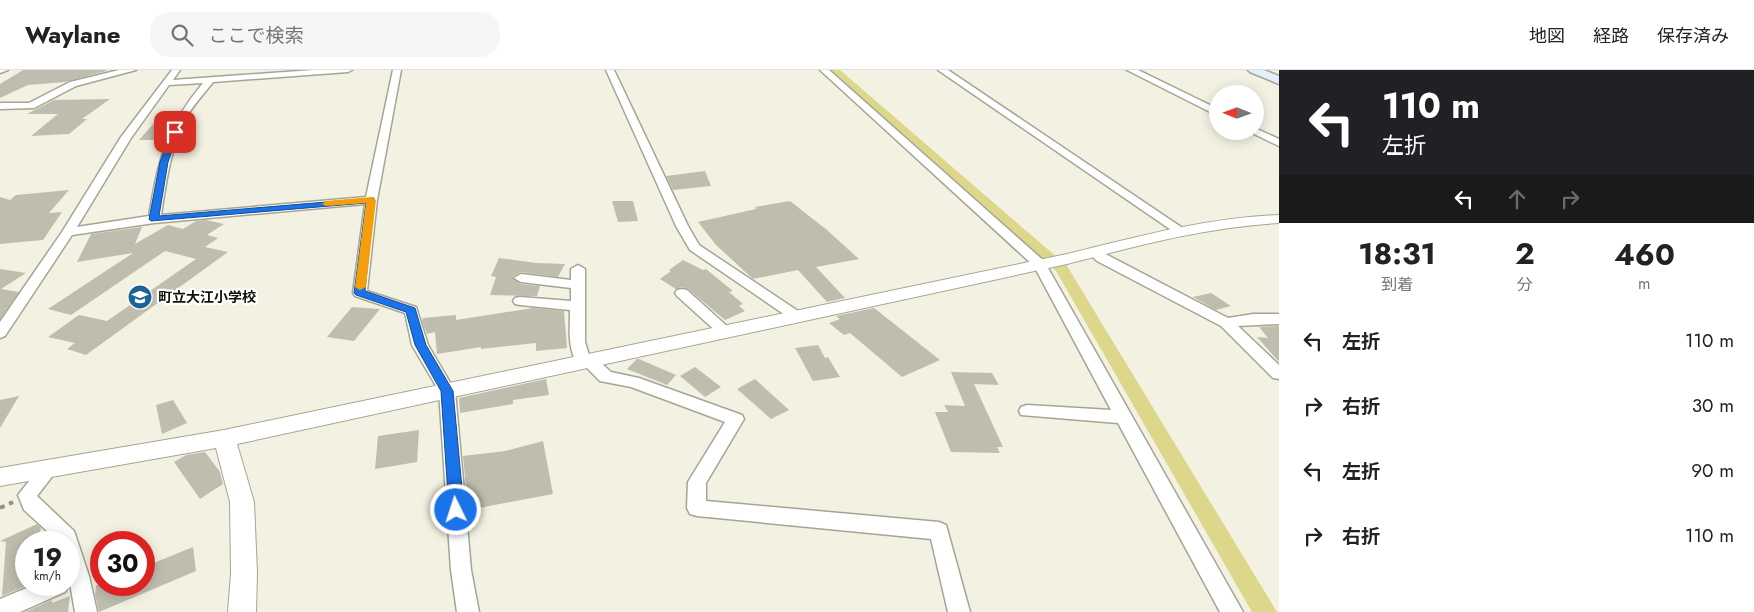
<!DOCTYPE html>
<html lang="ja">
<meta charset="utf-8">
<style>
:root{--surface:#fff;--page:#f6f6f6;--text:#222;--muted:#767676;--line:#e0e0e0}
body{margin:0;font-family:Jost,"Noto Sans JP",sans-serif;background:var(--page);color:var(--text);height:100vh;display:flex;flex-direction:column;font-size:19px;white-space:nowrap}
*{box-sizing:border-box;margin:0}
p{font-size:16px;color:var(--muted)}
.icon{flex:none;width:28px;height:28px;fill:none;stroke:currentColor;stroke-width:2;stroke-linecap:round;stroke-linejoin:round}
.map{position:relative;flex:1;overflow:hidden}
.panel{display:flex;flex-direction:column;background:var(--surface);width:475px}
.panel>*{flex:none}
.hud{background:#202124;color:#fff;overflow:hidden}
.needle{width:32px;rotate:271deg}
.fabs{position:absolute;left:1209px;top:15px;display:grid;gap:10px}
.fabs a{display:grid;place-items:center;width:55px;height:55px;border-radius:50%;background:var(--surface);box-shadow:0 2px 12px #0003;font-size:25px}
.speed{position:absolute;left:15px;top:461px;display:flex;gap:10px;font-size:25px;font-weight:700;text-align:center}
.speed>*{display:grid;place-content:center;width:65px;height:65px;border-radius:50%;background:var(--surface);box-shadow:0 2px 12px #0003;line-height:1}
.speed small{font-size:12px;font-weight:400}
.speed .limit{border:8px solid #d22;background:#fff;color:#111}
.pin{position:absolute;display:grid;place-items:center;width:42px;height:42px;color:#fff;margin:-21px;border-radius:10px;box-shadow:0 2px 8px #0006}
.me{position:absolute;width:55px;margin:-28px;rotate:356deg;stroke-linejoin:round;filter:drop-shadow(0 0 4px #0008)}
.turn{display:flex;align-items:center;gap:18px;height:105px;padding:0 20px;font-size:22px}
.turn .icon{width:65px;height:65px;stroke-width:2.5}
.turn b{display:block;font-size:35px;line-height:42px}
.lanes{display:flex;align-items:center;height:48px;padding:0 20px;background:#0003;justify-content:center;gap:25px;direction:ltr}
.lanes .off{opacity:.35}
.eta{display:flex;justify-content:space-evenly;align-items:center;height:85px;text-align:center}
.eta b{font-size:30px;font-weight:700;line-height:35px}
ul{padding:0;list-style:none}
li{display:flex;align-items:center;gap:15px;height:65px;padding:0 20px}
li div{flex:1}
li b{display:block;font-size:19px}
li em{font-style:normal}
header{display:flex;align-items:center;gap:30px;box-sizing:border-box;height:70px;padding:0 25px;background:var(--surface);border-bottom:1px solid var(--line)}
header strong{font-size:24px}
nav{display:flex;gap:28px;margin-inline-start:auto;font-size:18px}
.search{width:350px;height:45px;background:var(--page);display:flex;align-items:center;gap:12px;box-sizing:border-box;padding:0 18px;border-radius:20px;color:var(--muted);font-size:19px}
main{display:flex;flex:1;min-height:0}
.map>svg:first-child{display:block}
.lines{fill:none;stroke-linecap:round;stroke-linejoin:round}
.canal{fill:#dcd78a;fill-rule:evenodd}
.building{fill:#bfbeae}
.minor-casing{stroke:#a5a595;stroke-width:3}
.tertiary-casing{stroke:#a5a595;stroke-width:2}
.secondary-casing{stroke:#a5a595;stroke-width:3}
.path{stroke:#919185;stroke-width:4;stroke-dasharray:5 5;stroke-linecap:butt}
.minor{fill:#fff;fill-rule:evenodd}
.tertiary{fill:#fff;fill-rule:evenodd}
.secondary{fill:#e1effc;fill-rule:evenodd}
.route{fill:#1a73e8;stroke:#114b97}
.slow{fill:#f59e0b}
.labels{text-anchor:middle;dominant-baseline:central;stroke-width:4.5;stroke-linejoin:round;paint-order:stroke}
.poi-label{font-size:14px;font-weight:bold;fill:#10100a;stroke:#fff;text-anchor:start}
</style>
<header>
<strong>Waylane</strong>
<div class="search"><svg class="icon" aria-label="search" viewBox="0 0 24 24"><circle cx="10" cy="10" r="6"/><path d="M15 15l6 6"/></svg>ここで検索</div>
<nav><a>地図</a><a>経路</a><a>保存済み</a></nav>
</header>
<main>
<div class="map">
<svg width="1279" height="542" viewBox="0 0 1279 542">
<rect width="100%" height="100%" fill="#f3f2e2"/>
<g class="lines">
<path class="canal" d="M831,0H840L1067,196L1277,542H1252L1056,201Z"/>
</g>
<g class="building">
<path d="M23,0H106V1L65,12L28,15L0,28V14Z"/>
<path d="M110,29L82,49H87L69,64L31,66L58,44H27L54,30Z"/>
<path d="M181,41L169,62L161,70H139L164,42Z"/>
<path d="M705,101L711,116L673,120L666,106Z"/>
<path d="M69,120L49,143L62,142L43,170L0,174V127L10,130L16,125Z"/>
<path d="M612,131H633L638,151L618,152Z"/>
<path d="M790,131L827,160L859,189L816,197L845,228L827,232L798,200L753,209L716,175L698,152L756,139L755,137Z"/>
<path d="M206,150L224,154L207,165L218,168L205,177L228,182L86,285L67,279L75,273L48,267L79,245L107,251L196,189L165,181L71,245L48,239L133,183L77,192L91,164L142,157L135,174L168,155L183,159L196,151Z"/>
<path d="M499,188L537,193L565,194L558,207L521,202L512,207L521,214L540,216L537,226L490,225L496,207L491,206Z"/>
<path d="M683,190L703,200L706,199L733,221L729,222L743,234L739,236L745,241L725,250L688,219L682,217L676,219L660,209L671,201L669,200Z"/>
<path d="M0,199L26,203L1,219L19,222L0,249Z"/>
<path d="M1211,223L1231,236L1216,240L1193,227Z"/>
<path d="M352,237L380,239L354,271L327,267Z"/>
<path d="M533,238L564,241L567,278L536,281V273L481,279V277L437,284L435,262L427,264L422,251L423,248L456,245V250Z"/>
<path d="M874,238L940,290L902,307L850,263L844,265L829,253L840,249L836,246Z"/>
<path d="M1279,256V292L1257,267L1268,268L1259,257Z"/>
<path d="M818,275L825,288L828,287L840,307L813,311L795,278Z"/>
<path d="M637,289H639L676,305L667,315L627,299Z"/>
<path d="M695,297L721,317L705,327L680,306Z"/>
<path d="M951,302L992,303L999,315L974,314L1003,377H997L1000,383L951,382L935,342H948L944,335L965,336Z"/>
<path d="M546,309L549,325L513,330V334L460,343L459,328Z"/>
<path d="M755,309L789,340L771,349L737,319Z"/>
<path d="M19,326L0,358V330Z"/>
<path d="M173,330L187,353L162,364L156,335Z"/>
<path d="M419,360L417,392L375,399L378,366Z"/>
<path d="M543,371L553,424L468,440L463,386L505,381Z"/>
<path d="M205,382L220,402L223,414L200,429L174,392L186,385Z"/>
<path d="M37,454L41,458L37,472H26V516L2,526L6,472L0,471Z"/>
<path d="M193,477L196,501L99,542L95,525L96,515H144V497Z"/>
<path d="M70,526L68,542H25L52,530V533Z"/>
</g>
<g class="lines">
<defs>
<g id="minor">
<path d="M0,0H8L0,3Z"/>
<path d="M119,0H136L76,16L34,38L0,39V33H29L70,12Z"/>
<path d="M172,0H180L173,10L313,0H352L348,2L213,12C203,25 192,36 185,50C170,80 166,113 161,145L366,127L393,0H401L377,130L367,221L416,237L428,275L455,321L471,500L479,542H457L451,500L439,321L412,275L405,243L355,226L353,223L365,134L154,153L72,165L5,266L0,268V252L62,162L121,67ZM203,13C165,59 159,89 149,146L77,157L131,68L169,15Z"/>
<path d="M606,0H614L688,156L699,175L801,243L803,246L801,249H791L690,180L676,156Z"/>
<path d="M820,0H829L1044,191L1243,542H1220L1118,353L1021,345L1019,341L1021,337L1027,335L1111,340L1034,196Z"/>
<path d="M938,0H948L1187,161L1185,164H1177Z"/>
<path d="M1127,0H1138L1218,39V46Z"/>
<path d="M1255,58L1279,69V76L1252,63L1250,61H1255Z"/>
<path d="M1094,178L1228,248L1253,244H1279V254L1238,256L1279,295V309L1273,308L1221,256L1097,191L1088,182Z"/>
<path d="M578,195L585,199V272L589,285L593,286L611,302L639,308L742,345L744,349L706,413V431L939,452L946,455L970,542H948L931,469L697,446L690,444L687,438L688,412L725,352L631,317L600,311L585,296L578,295C567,278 570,258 570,240L520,235L515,234L513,231L515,228L520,227L571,231V218L521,212L514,208L521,204L571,210V199Z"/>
<path d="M682,219L687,220L729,258L731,261L729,264H719L677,226L675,223L677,220Z"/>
<path d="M48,393L54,395L57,400L37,426L74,461L89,506L97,542H75L69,507V472H59L24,440L18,425L42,395Z"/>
<path d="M34,515H69L65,522L20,542H0V529Z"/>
</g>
<path id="tertiary" d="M1279,145V153C1206,157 1137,176 1067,194L237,374L254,432L257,503L256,542H228L231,503L230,432L216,378L0,416V398L224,360L1067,184C1137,167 1206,148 1279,145Z"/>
<path id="secondary" d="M1248,0H1264L1279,6V14L1250,2Z"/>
</defs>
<use href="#minor" class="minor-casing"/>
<use href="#tertiary" class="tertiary-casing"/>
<use href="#secondary" class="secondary-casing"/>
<path class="path" d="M0,438L13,432"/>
<use href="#minor" class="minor"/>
<use href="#tertiary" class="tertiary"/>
<use href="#secondary" class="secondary"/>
</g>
<path class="route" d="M172,61L179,62L168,92L159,146L374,128L365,221L415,238L426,275L453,321L464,440L461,444L456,446L451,444L449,440L441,321L415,275L406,242L356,225L354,223L366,133L151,151L149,149L160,92Z"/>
<path class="slow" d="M371,127L376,130L366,217L360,220L355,217L366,133L326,136L322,134L326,131Z"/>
<defs>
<symbol id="school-disc" viewBox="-11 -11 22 22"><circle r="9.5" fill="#1b6397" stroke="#fff"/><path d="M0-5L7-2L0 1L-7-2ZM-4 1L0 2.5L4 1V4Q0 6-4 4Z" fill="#fff"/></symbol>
</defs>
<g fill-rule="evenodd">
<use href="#school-disc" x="126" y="213" width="28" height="28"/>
</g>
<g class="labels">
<g class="poi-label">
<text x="158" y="227">町立大江小学校</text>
</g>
</g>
</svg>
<div class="fabs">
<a><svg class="needle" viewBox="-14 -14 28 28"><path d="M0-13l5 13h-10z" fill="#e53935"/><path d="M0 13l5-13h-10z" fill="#767676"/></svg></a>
</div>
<div class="speed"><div>19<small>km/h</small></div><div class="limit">30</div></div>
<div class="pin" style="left:175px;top:62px;background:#d93025"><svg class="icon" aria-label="arrive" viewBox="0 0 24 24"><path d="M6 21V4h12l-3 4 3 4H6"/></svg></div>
<svg class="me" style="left:456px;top:440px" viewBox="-20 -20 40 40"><circle r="17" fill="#1a73e8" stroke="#fff" stroke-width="3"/><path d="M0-11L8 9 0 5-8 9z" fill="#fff"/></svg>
</div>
<section class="panel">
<div class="hud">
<div class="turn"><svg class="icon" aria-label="left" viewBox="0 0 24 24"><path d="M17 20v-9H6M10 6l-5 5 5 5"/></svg><div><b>110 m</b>左折</div></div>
<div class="lanes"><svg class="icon" aria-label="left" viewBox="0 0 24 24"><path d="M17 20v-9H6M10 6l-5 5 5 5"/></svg><svg class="icon off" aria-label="ahead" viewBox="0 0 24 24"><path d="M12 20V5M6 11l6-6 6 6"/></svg><svg class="icon off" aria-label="right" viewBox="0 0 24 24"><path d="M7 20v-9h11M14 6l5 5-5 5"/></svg></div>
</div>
<div class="eta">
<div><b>18:31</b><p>到着</p></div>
<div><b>2</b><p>分</p></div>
<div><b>460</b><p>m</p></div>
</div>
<ul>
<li><svg class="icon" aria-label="left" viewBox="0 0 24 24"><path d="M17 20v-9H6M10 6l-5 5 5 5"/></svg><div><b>左折</b></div><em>110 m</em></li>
<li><svg class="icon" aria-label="right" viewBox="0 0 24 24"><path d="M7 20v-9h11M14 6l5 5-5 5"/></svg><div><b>右折</b></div><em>30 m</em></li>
<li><svg class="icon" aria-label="left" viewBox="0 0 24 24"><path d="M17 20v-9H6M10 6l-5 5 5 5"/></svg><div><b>左折</b></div><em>90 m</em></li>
<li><svg class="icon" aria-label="right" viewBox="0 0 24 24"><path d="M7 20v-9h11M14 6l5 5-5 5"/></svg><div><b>右折</b></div><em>110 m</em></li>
</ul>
</section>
</main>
